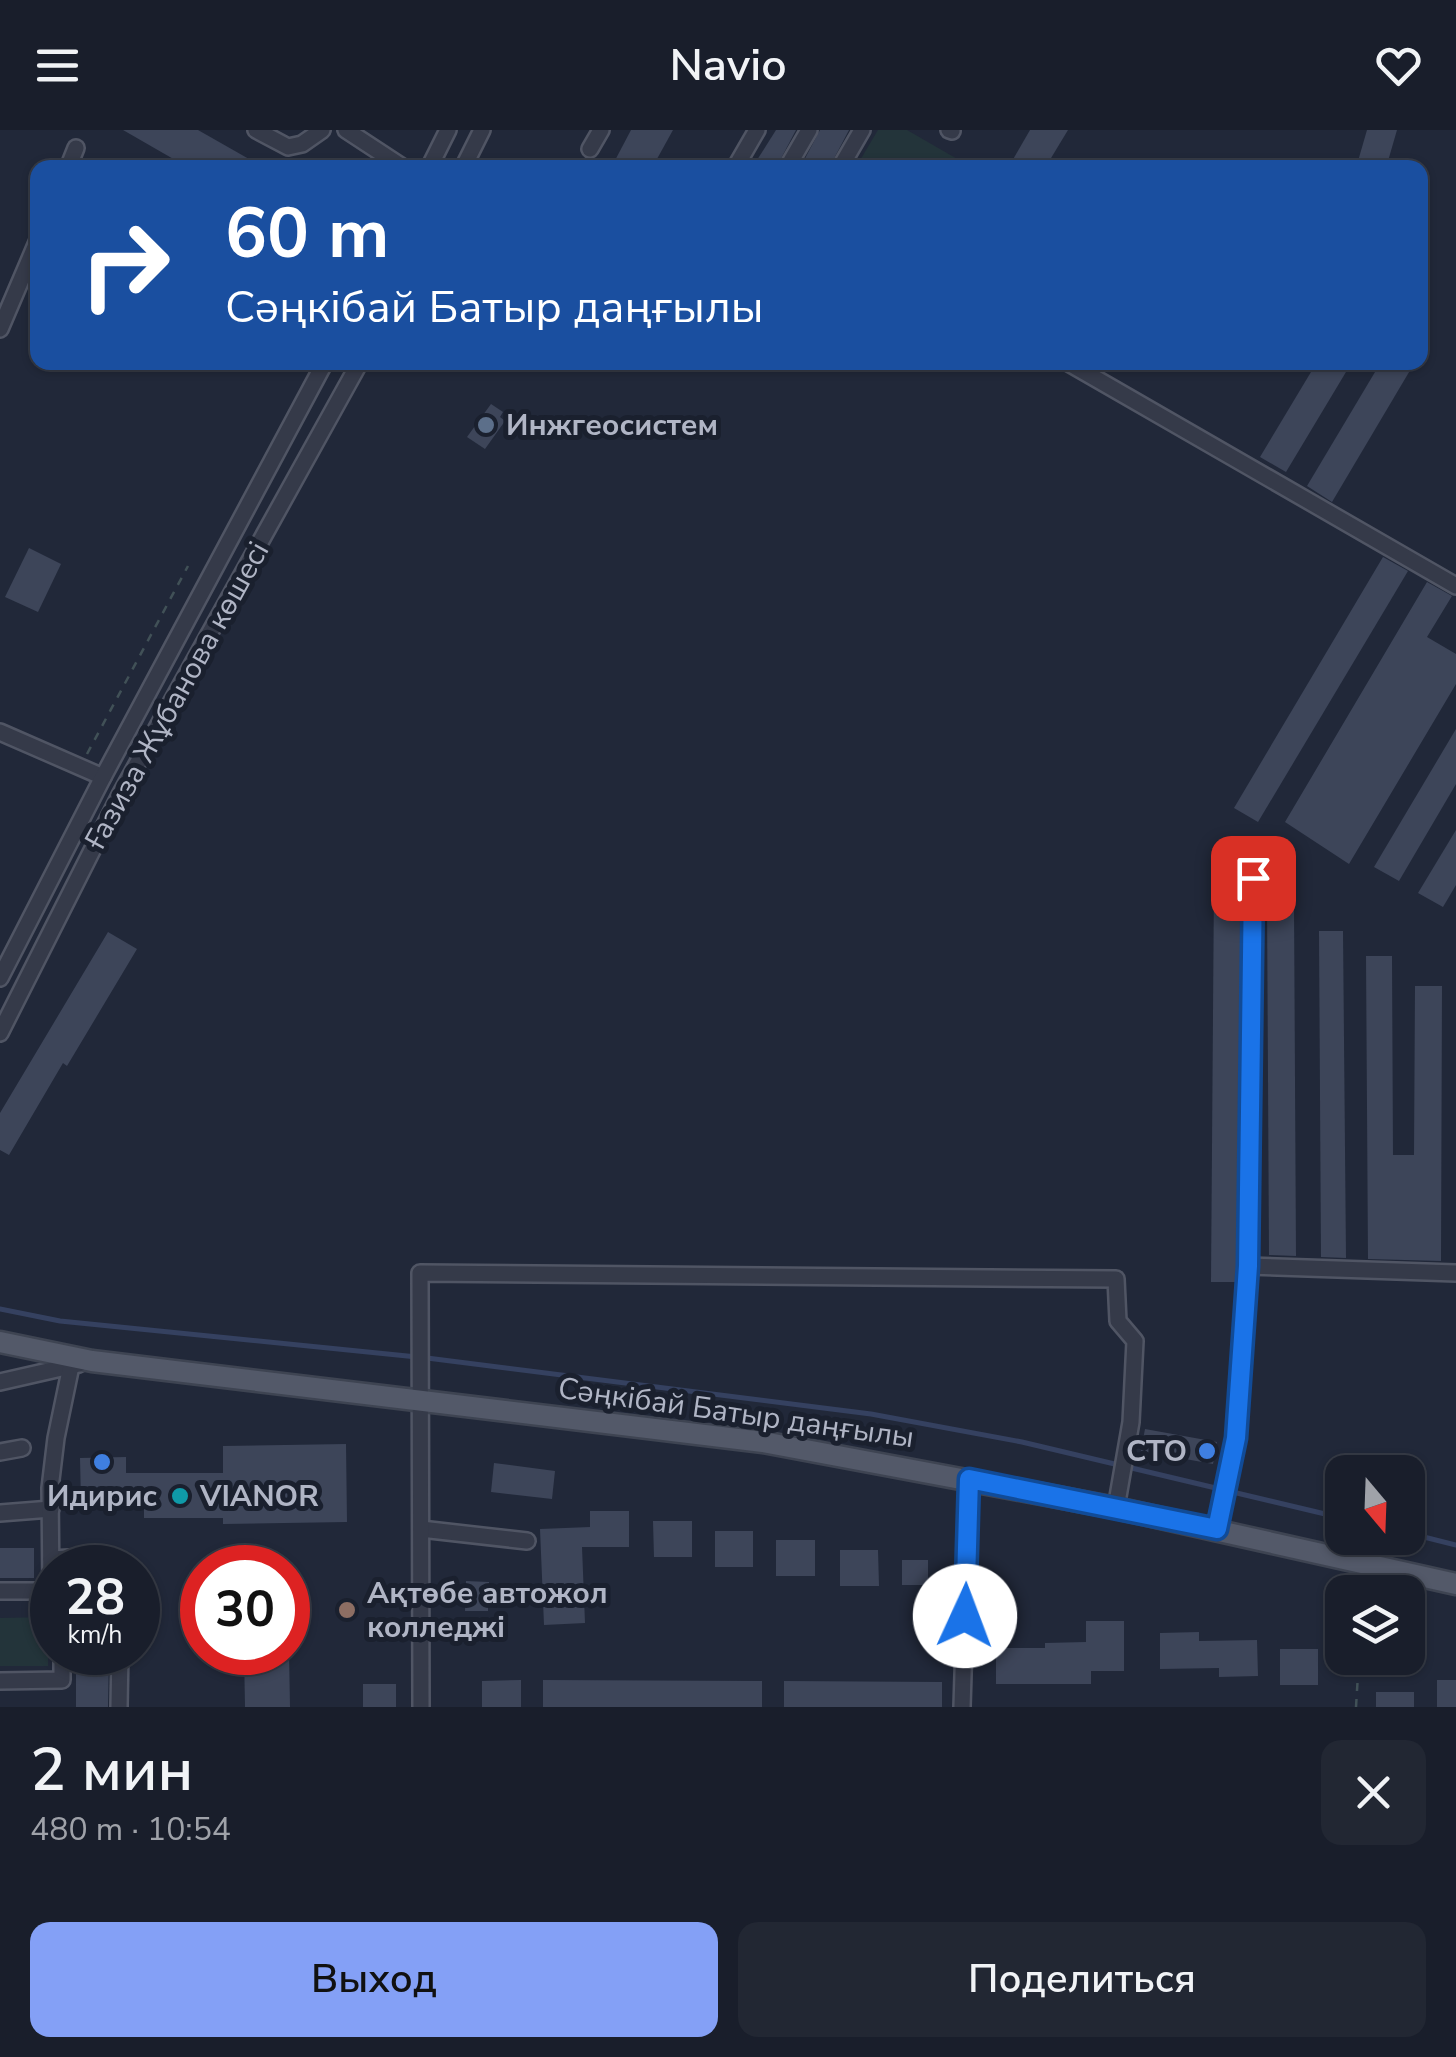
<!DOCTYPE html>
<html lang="ru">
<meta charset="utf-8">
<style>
:root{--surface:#191e2b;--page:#222733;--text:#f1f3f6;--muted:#9fa2a9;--line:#373c47;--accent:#84a0f6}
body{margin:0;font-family:"Nunito Sans",sans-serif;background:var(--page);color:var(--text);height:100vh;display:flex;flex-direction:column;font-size:38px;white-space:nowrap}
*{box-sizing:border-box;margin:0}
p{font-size:32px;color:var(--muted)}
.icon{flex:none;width:55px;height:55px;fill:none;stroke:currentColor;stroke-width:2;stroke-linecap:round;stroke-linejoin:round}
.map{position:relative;height:1577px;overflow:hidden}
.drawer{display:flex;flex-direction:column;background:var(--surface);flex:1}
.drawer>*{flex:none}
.guide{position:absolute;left:30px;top:30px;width:1398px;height:210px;border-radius:20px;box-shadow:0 2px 8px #0004,0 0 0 2px var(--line);background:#1a4fa0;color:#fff;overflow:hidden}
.needle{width:65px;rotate:161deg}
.fabs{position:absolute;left:1325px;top:1325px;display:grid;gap:20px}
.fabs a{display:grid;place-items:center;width:100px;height:100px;border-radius:20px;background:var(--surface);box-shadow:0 2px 8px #0004,0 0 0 2px var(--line);font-size:50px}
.speed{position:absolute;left:30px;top:1415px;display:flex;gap:20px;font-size:50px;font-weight:700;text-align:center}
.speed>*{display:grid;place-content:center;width:130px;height:130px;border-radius:50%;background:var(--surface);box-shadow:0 2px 8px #0004,0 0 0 2px var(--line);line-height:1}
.speed small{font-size:25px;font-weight:400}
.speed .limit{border:15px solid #d22;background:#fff;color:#111}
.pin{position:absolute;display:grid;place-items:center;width:85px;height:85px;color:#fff;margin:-42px;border-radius:20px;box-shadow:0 5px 15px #0006}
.me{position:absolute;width:110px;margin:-55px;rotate:2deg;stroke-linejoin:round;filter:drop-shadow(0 0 8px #0008)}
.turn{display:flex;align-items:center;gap:35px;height:210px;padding:0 30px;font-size:45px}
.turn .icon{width:130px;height:130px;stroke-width:2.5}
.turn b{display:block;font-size:70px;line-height:85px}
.round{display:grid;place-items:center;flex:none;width:105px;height:105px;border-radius:20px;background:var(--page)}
.head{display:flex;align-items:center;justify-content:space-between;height:170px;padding:0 30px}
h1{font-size:60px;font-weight:600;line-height:75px}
.primary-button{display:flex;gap:20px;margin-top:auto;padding:20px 30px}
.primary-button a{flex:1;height:115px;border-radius:20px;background:var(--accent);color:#111;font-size:40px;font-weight:600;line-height:115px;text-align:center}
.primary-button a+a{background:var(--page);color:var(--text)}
header{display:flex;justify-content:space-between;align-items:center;height:130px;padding:0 30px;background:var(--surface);font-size:45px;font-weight:600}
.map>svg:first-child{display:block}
.green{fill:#23343a}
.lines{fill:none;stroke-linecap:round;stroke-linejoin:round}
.stream{stroke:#354160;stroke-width:5}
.building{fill:#3d4559}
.minor-casing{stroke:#505564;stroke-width:20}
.major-casing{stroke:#3e4452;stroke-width:25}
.path{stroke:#415157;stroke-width:2.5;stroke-dasharray:8 8;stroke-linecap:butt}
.minor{stroke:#353a49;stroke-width:15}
.major{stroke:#535969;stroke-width:20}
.route-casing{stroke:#114b97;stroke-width:25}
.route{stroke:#1a73e8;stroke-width:18}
.service-dot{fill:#5c6f8a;stroke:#1a202e;stroke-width:4}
.shop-dot{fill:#3f7fe0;stroke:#1a202e;stroke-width:4}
.culture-dot{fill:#0f9aa8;stroke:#1a202e;stroke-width:4}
.education-dot{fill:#8d6e63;stroke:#1a202e;stroke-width:4}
.labels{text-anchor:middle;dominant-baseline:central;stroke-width:10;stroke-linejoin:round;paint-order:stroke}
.poi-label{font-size:30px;font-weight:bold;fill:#b0b5c5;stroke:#1a202e;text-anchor:start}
.street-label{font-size:30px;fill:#b0b5c5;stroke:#1a202e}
</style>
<header><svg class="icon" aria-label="menu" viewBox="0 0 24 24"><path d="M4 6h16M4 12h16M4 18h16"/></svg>Navio<svg class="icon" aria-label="heart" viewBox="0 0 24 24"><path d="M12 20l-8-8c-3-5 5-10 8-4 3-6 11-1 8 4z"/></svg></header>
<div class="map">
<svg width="1456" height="1577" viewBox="0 0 1456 1577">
<rect width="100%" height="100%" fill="#212839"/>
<g class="green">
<path d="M878,0H907L959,30L955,37H856Z"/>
<path d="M48,1487V1536H0V1488Z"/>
</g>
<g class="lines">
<g class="stream">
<path d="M0,1179L60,1191L427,1228L871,1284L1022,1312L1342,1388"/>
<path d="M1408,1403L1456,1415"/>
</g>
</g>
<g class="building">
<path d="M123,0H198L265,38H189Z"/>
<path d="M631,0H673L652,38H611Z"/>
<path d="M776,0H796L776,38H752Z"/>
<path d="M820,0H849L829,38H800Z"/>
<path d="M1030,0H1068L1045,38H1008Z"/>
<path d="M1367,0H1397L1386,38H1356Z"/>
<path d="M1317,232H1352L1286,342L1260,327Z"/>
<path d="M1381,232H1415L1332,372L1307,356Z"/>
<path d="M491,274L503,282L500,287L505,291L485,319L467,307Z"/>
<path d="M29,418L61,434L38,482L5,467Z"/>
<path d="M1383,427L1408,441L1258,692L1234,678Z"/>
<path d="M1427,452L1452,466L1427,507L1456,524V554L1349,734L1285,692Z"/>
<path d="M1456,599V654L1399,751L1374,737Z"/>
<path d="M1456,700V755L1443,777L1418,763Z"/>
<path d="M1214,751H1242L1236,1152H1211Z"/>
<path d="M1267,768L1294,775L1296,1126L1269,1125Z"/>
<path d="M1319,801H1343L1346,1128L1321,1127Z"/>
<path d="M108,802L137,819L67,936L63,933L9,1025L0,1020V983Z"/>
<path d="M1366,826H1392L1393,1025H1414L1415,856H1442L1441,1131L1368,1129Z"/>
<path d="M1145,1299L1217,1312L1213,1334L1141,1321Z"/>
<path d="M346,1314L347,1392L223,1394V1388H144V1373H81L80,1328L126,1327V1343H223V1316Z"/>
<path d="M494,1333L555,1341L552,1369L491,1362Z"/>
<path d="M590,1381H629V1417H582L585,1493L544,1495L540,1399L590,1397Z"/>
<path d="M653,1391H692V1427H654Z"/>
<rect x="715" y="1401" width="38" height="36"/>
<rect x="776" y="1410" width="39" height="36"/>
<rect x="0" y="1418" width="34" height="30"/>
<path d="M840,1420H878L879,1456H840Z"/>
<rect x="902" y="1430" width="26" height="25"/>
<path d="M466,1451L489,1452V1460L515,1461V1475H488V1481H465Z"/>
<rect x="923" y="1463" width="26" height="25"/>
<path d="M1086,1491H1124V1541H1091V1554H996V1518H1045V1513L1086,1512Z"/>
<path d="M1199,1502V1511L1257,1510L1258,1546L1219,1547V1538L1160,1539V1503Z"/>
<rect x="1280" y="1519" width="38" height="36"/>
<path d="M76,1522H109L108,1577H76Z"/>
<path d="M244,1522H289L290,1577H245Z"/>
<path d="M521,1550V1577H482V1551Z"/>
<path d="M543,1550L762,1551V1577H543Z"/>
<rect x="1437" y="1550" width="19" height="27"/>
<path d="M784,1551L942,1552V1577H784Z"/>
<rect x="363" y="1554" width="33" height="23"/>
<rect x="1376" y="1562" width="38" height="15"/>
</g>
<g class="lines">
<defs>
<g id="minor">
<path d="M256,0L288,17L302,14L322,0"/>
<path d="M346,0L404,38"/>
<path d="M949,0L952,1"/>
<path d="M590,19L601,0"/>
<path d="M68,38L76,18"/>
<path d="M429,38L448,0"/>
<path d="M463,38L482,0"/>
<path d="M735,38L757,0"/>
<path d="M787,38L809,0"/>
<path d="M840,38L862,0"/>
<path d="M0,199L38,110"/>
<path d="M1067,232L1456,456"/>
<path d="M0,602L103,647"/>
<path d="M0,848L103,647L325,232"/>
<path d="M0,903L121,663L360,232"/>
<path d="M1248,1136L1456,1143"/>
<path d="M0,1252L79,1234"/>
<path d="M0,1322L22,1318"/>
<path d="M0,1383L51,1379"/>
<path d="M421,1399L527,1411"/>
<path d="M1217,1399L1236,1308L1248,1136L1253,748"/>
<path d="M51,1429L105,1426L117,1438"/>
<path d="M0,1461H52"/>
<path d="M51,1461L50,1358L56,1308L71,1236"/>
<path d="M0,1551L62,1550V1522"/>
<path d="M119,1577L120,1522"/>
<path d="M421,1577L420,1143L1116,1149L1118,1191L1135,1211L1131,1292L1116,1378"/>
<path d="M962,1577L969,1349"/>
</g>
<path id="major" d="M0,1212L92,1231L763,1312L1116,1378L1456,1454"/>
</defs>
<use href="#minor" class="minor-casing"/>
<use href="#major" class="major-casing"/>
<g class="path">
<path d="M87,624L188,436"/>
<path d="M1356,1577L1359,1528"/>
</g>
<use href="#minor" class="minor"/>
<use href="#major" class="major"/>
</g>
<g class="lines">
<defs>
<path id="route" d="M965,1486L969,1349L1217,1399L1236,1308L1248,1136L1253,748"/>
</defs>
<use href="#route" class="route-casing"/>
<use href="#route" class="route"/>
</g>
<circle class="service-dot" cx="486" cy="295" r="10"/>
<g class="shop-dot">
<circle cx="1207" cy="1321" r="10"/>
<circle cx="102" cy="1332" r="10"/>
</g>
<circle class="culture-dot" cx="180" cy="1366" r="10"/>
<circle class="education-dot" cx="347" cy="1480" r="10"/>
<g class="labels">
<g class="poi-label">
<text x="506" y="295">Инжгеосистем</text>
<text x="1187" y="1321" text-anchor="end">СТО</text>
<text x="102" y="1366" text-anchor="middle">Идирис</text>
<text x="200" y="1366">VIANOR</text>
<text x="367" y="1463">Ақтөбе автожол<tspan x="367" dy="34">колледжі</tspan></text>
</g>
<g class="street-label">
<text transform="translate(177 566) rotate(-61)">Ғазиза Жұбанова көшесі</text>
<text transform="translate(736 1283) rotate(8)">Сәңкібай Батыр даңғылы</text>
</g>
</g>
</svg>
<div class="fabs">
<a><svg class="needle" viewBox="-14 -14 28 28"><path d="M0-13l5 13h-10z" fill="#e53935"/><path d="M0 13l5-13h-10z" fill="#9fa2a9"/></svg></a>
<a><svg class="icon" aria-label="layers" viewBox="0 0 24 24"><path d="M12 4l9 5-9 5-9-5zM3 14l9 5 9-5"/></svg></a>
</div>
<div class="speed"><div>28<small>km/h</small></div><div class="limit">30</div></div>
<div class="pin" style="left:1253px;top:748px;background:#d93025"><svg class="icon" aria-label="arrive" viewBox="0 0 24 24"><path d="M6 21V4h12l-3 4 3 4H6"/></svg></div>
<svg class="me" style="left:965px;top:1486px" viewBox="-20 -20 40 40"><circle r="19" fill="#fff"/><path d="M0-13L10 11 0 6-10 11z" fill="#1a73e8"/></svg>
<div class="guide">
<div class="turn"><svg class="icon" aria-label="right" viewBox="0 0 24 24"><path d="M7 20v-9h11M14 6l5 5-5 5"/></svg><div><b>60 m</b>Сәңкібай Батыр даңғылы</div></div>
</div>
</div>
<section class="drawer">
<div class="head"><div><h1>2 мин</h1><p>480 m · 10:54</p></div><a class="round"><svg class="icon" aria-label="close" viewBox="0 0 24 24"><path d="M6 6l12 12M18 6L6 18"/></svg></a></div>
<div class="primary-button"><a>Выход</a><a>Поделиться</a></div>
</section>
